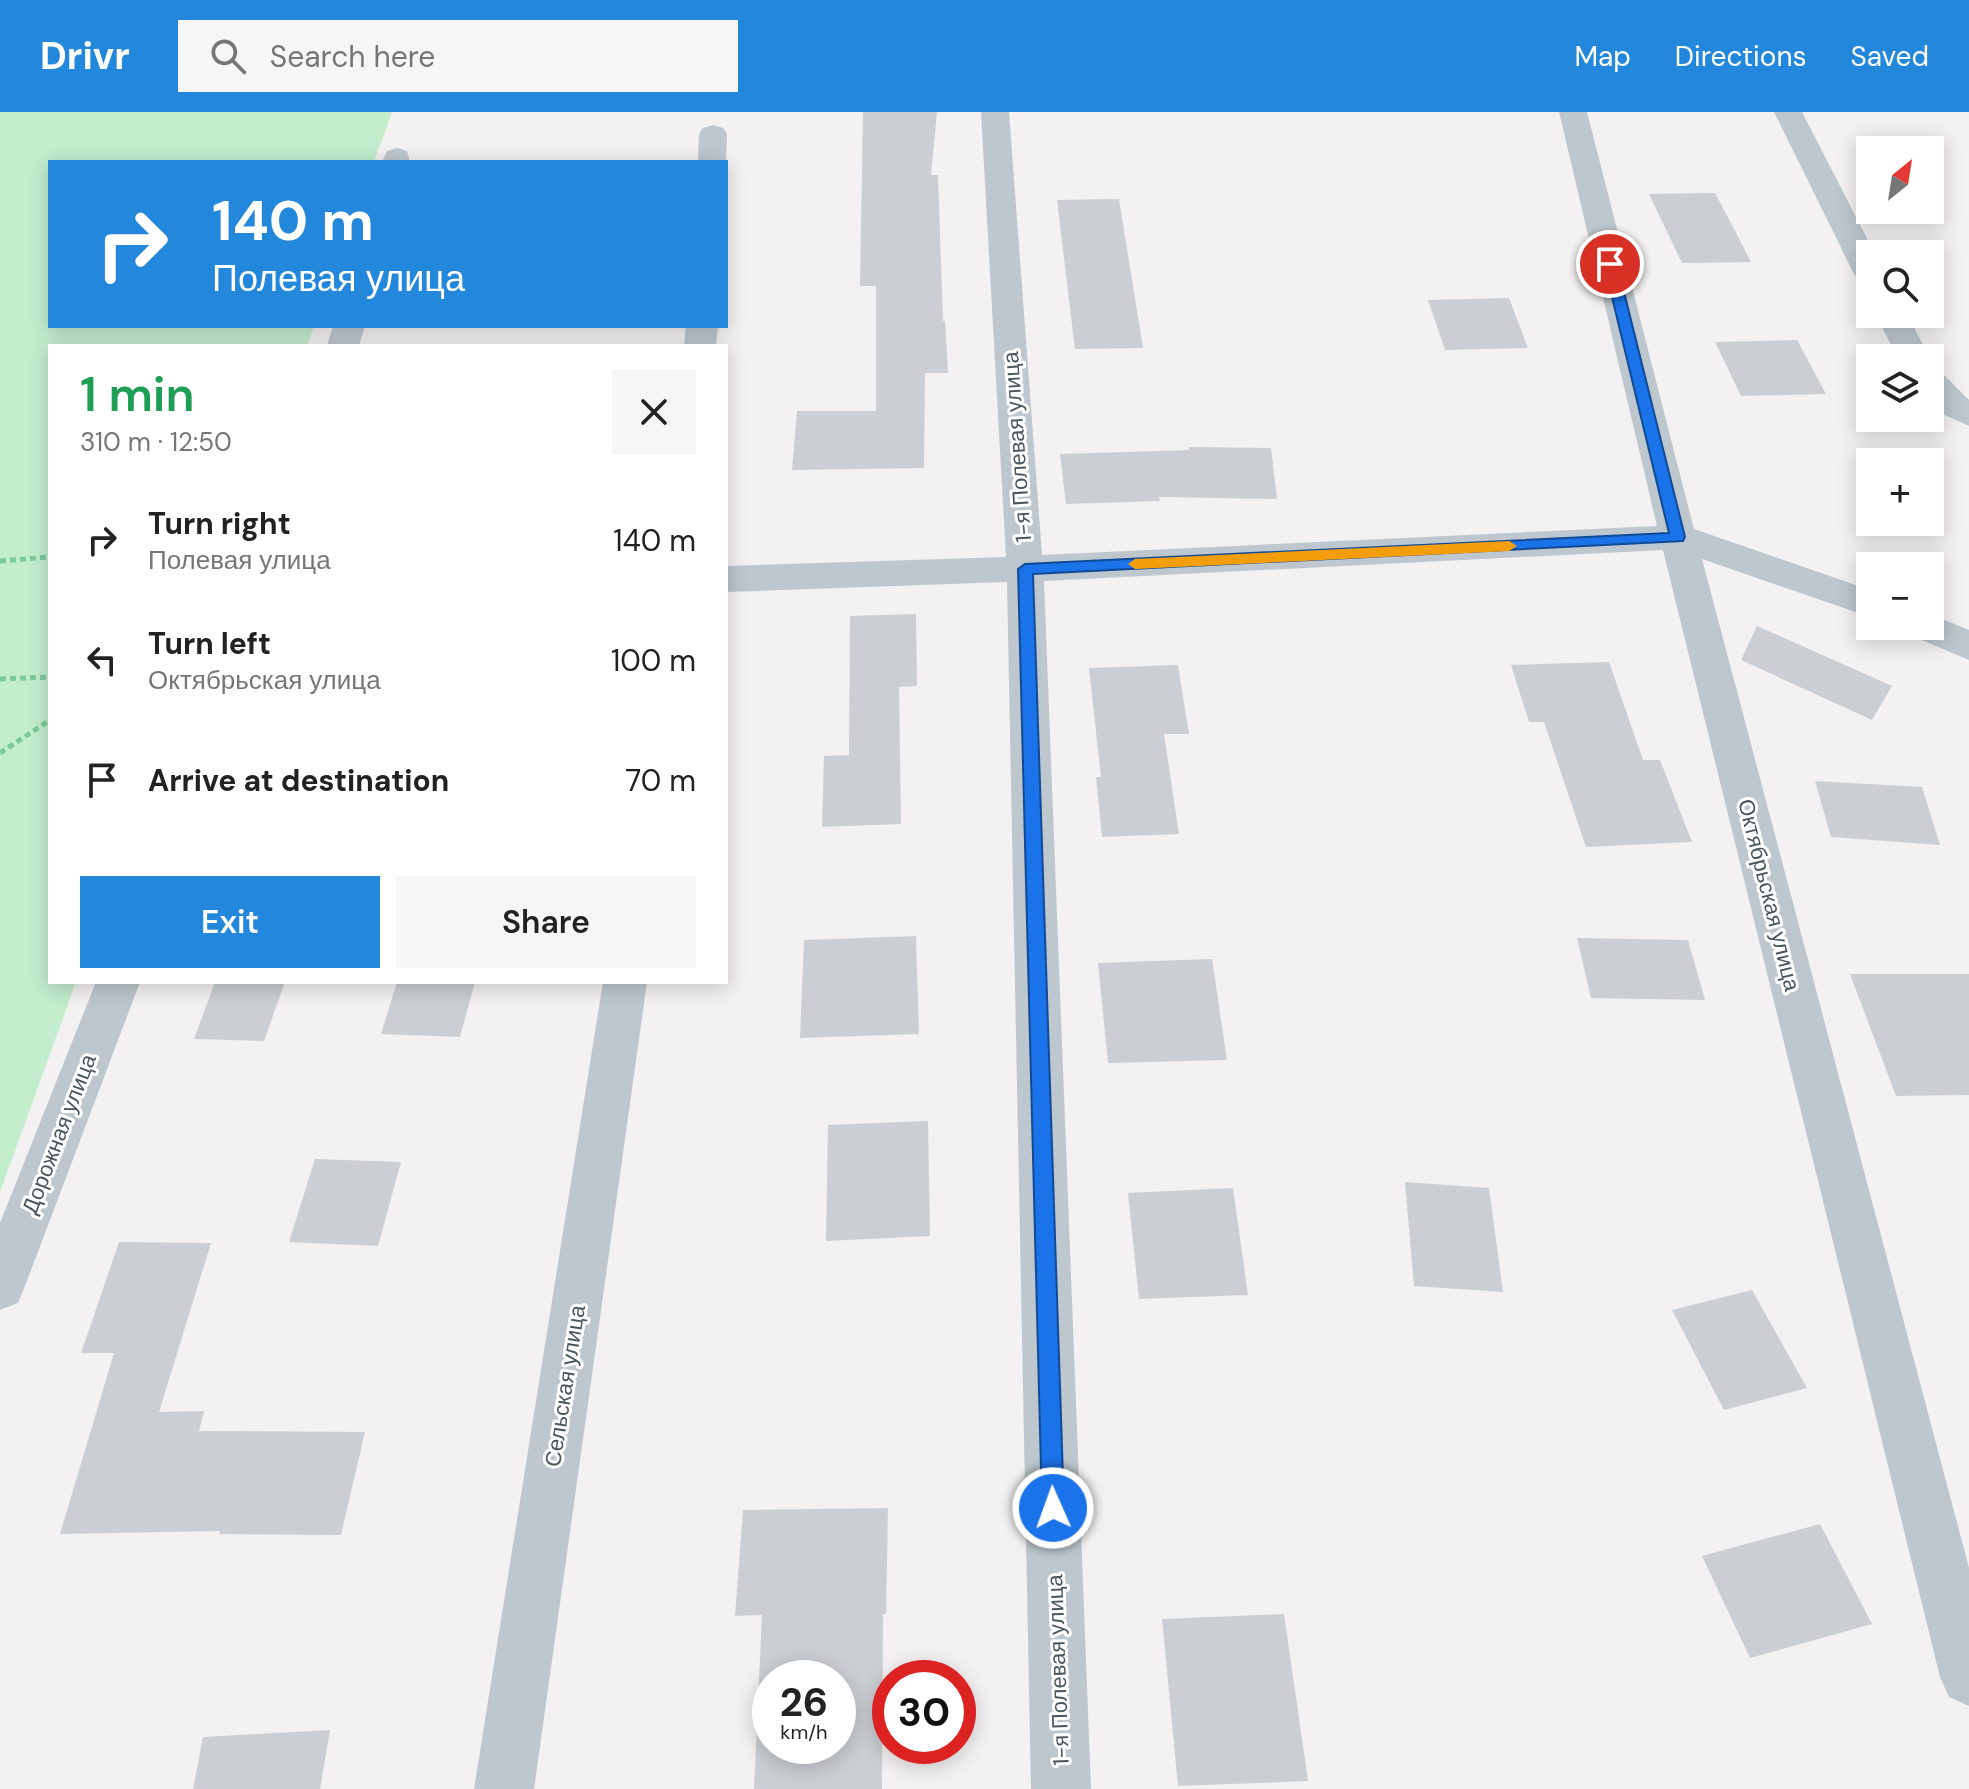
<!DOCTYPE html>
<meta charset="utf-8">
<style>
:root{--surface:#fff;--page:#f6f6f6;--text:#222;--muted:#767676;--accent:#2387db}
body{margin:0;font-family:"DM Sans",sans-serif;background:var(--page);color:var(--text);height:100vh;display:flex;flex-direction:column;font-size:30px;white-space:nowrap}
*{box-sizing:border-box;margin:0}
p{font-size:26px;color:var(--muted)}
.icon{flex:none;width:44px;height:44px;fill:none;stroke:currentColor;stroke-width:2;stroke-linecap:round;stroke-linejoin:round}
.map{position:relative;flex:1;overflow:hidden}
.details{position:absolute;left:48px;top:232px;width:680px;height:640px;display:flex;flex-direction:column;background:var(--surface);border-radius:0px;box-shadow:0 4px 20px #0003}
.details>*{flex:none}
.banner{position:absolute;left:48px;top:48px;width:680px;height:168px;border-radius:0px;box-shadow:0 4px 20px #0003;background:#2387db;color:#fff;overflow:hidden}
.needle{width:52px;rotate:30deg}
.controls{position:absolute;left:1856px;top:24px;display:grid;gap:16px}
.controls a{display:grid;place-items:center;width:88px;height:88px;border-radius:0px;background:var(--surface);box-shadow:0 4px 20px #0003;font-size:40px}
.speed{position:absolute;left:752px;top:1548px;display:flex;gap:16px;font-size:40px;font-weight:700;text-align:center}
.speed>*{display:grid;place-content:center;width:104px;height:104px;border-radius:50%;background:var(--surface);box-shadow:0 4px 20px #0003;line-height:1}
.speed small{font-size:20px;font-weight:400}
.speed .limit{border:12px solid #d22;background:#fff;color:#111}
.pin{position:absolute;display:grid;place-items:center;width:68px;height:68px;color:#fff;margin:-34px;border:4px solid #fff;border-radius:50%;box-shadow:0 2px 8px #0007}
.me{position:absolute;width:88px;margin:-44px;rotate:358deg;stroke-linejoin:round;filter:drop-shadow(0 0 6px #0008)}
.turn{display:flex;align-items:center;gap:28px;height:168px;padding:0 32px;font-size:36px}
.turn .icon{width:104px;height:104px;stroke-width:2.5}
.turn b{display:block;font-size:56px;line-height:68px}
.round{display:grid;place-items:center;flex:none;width:84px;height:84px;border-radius:0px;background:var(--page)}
.summary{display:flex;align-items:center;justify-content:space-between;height:136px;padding:0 32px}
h1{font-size:48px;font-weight:600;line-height:60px;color:#1e9e55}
.primary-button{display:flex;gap:16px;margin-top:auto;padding:16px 32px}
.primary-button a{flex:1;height:92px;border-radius:0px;background:var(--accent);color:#fff;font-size:32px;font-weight:600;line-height:92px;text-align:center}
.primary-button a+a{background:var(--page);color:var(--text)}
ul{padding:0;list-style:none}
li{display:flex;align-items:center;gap:24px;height:120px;padding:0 32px}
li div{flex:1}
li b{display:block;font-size:30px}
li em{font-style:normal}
header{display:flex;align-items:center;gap:48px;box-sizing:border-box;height:112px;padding:0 40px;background:var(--accent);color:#fff}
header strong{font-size:38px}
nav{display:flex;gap:44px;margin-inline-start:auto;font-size:28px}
.search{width:560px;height:72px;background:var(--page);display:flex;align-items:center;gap:20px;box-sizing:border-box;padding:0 28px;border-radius:0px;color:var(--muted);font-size:30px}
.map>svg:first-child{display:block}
.green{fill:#c2eece}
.building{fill:#cbcfd3;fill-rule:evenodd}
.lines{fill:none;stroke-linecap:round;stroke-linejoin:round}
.path{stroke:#7cca9b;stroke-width:5;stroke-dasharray:6 4;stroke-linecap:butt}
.minor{fill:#bdc7cd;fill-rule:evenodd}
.route{fill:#1a73e8;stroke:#114b97;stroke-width:2}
.slow{fill:#f59e0b}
.labels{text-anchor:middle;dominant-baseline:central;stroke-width:6;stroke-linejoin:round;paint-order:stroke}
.street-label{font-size:22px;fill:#49565d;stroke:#fff}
</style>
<header>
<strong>Drivr</strong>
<div class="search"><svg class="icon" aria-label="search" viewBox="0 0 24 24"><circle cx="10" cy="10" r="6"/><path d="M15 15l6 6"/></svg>Search here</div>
<nav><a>Map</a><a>Directions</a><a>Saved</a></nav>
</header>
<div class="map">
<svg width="1969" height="1677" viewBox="0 0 1969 1677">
<rect width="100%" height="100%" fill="#f3f1f1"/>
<path class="green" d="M0,0H392L374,50H50V214H314L307,234H50V870H76L0,1080Z"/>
<g class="building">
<path d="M863,0H937L931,63H938L943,209H945L948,261H925L924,356L792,358L797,299H876V174H860Z"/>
<path d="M1715,81L1734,117L1751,150L1682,151L1649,82Z"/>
<path d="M1119,87L1143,236L1075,237L1057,88Z"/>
<path d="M1509,186L1528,236L1445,238L1428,188Z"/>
<path d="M1797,228L1826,282L1741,284L1715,230Z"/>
<path d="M1189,335L1271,336L1277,387L1159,385L1160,389L1066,392L1060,342L1189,338Z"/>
<path d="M916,502L917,574L899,575L901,712L822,715L824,644L849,643L850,504Z"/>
<path d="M1757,514L1892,574L1872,608L1741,548Z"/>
<path d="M1609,550L1643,648H1660L1692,730L1586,735L1544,610H1529L1511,553Z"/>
<path d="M1178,553L1189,622H1164L1179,722L1102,725L1096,665H1101L1089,556Z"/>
<path d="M1815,669L1922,675L1940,733L1831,725Z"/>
<path d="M916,824L919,922L800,926L804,828Z"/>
<path d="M1577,826L1688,828L1705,888L1591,886Z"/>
<path d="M1212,847L1227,948L1108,951L1098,851Z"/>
<path d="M1850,862H1969V983L1896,984Z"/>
<path d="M215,870H285L264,929L194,927Z"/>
<path d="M397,870H475L460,925L381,922Z"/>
<path d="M928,1009L930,1124L826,1129L828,1013Z"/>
<path d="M315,1047L401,1050L378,1134L289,1130Z"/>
<path d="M1405,1070L1489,1076L1503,1180L1414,1174Z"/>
<path d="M1233,1076L1248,1183L1139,1187L1128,1081Z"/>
<path d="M119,1130L211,1131L159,1300L204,1299L199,1319L365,1320L341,1423L219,1422L220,1419L60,1422L114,1241H81Z"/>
<path d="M1752,1178L1807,1276L1724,1298L1672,1198Z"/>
<path d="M888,1396L886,1502H883L882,1677H754L762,1503L735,1504L743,1398ZM770,1566H838V1634H770Z"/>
<path d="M1820,1412L1872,1512L1750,1546L1702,1444Z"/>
<path d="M1284,1502L1308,1669L1178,1674L1162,1507Z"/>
<path d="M330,1618L320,1677H193L203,1625Z"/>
</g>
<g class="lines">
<g class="path">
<path d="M0,449L50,445"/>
<path d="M0,567L50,565"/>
<path d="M0,641L50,608"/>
</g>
<g class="minor">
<path d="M981,0H1009L1042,443L1657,414L1559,0H1587L1694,417L1870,478V505L1702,447L1969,1456V1594L1949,1585L1940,1565L1663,438L1044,469L1091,1677H1031L1007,470L726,480V454L1006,445Z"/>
<path d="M1774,0H1802L1875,142H1870V171L1859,169L1854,162Z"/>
<path d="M713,13L723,16L727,22L726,50H698L699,22L703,16Z"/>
<path d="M397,36L407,39L410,50H382L387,39Z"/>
<path d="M1875,202H1907L1930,246V247L1898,246Z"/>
<path d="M333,214H365L359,234H327Z"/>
<path d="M686,214H718L716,234H684Z"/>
<path d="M1930,258L1942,261L1969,288V314L1940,301L1930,289Z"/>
<path d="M1930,502L1969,518V548L1912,524L1906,514H1930Z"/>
<path d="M96,870H140L25,1174L18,1191L0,1198V1111Z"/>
<path d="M603,870H647L534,1677H474Z"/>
</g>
</g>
<path class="route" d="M1610,148L1617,152L1685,425L1683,429L1033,462L1064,1396L1061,1404L1053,1407L1045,1404L1042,1396L1018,457L1025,452L1669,421L1604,152Z"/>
<path class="slow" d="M1509,429L1517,434L1509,439L1135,457L1128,452L1135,447Z"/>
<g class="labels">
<g class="street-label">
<text transform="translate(1017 335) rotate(-94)">1-я Полевая улица</text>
<text transform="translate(1769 783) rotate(76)">Октябрьская улица</text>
<text transform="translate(59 1022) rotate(-69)">Дорожная улица</text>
<text transform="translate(565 1274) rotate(-81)">Сельская улица</text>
<text transform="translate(1058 1558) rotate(-92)">1-я Полевая улица</text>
</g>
</g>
</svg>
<div class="controls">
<a><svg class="needle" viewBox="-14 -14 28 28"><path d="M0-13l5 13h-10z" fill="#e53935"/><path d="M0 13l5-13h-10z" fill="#767676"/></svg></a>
<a><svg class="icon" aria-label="search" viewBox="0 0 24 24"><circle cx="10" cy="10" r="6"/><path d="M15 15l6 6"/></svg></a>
<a><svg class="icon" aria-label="layers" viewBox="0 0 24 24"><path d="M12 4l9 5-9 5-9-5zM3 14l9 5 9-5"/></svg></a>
<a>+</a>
<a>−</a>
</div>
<div class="speed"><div>26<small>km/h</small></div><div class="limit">30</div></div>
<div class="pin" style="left:1610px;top:152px;background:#d93025"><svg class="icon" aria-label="arrive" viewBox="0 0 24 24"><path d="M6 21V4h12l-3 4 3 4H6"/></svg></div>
<svg class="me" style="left:1053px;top:1396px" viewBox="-20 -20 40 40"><circle r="17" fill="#1a73e8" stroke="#fff" stroke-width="3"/><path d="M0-11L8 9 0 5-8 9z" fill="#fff"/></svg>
<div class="banner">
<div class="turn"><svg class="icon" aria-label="right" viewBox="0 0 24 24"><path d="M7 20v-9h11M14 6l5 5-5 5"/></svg><div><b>140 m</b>Полевая улица</div></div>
</div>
<section class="details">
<div class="summary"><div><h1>1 min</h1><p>310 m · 12:50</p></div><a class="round"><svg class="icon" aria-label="close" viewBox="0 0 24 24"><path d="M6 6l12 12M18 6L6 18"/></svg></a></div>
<ul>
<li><svg class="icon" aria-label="right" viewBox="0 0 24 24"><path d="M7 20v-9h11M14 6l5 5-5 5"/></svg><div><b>Turn right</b><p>Полевая улица</p></div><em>140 m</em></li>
<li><svg class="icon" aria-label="left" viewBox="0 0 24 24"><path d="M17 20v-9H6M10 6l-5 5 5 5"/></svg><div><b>Turn left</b><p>Октябрьская улица</p></div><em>100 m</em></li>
<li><svg class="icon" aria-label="arrive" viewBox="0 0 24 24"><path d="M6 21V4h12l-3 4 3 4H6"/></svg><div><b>Arrive at destination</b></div><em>70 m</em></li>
</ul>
<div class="primary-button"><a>Exit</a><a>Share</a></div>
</section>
</div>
